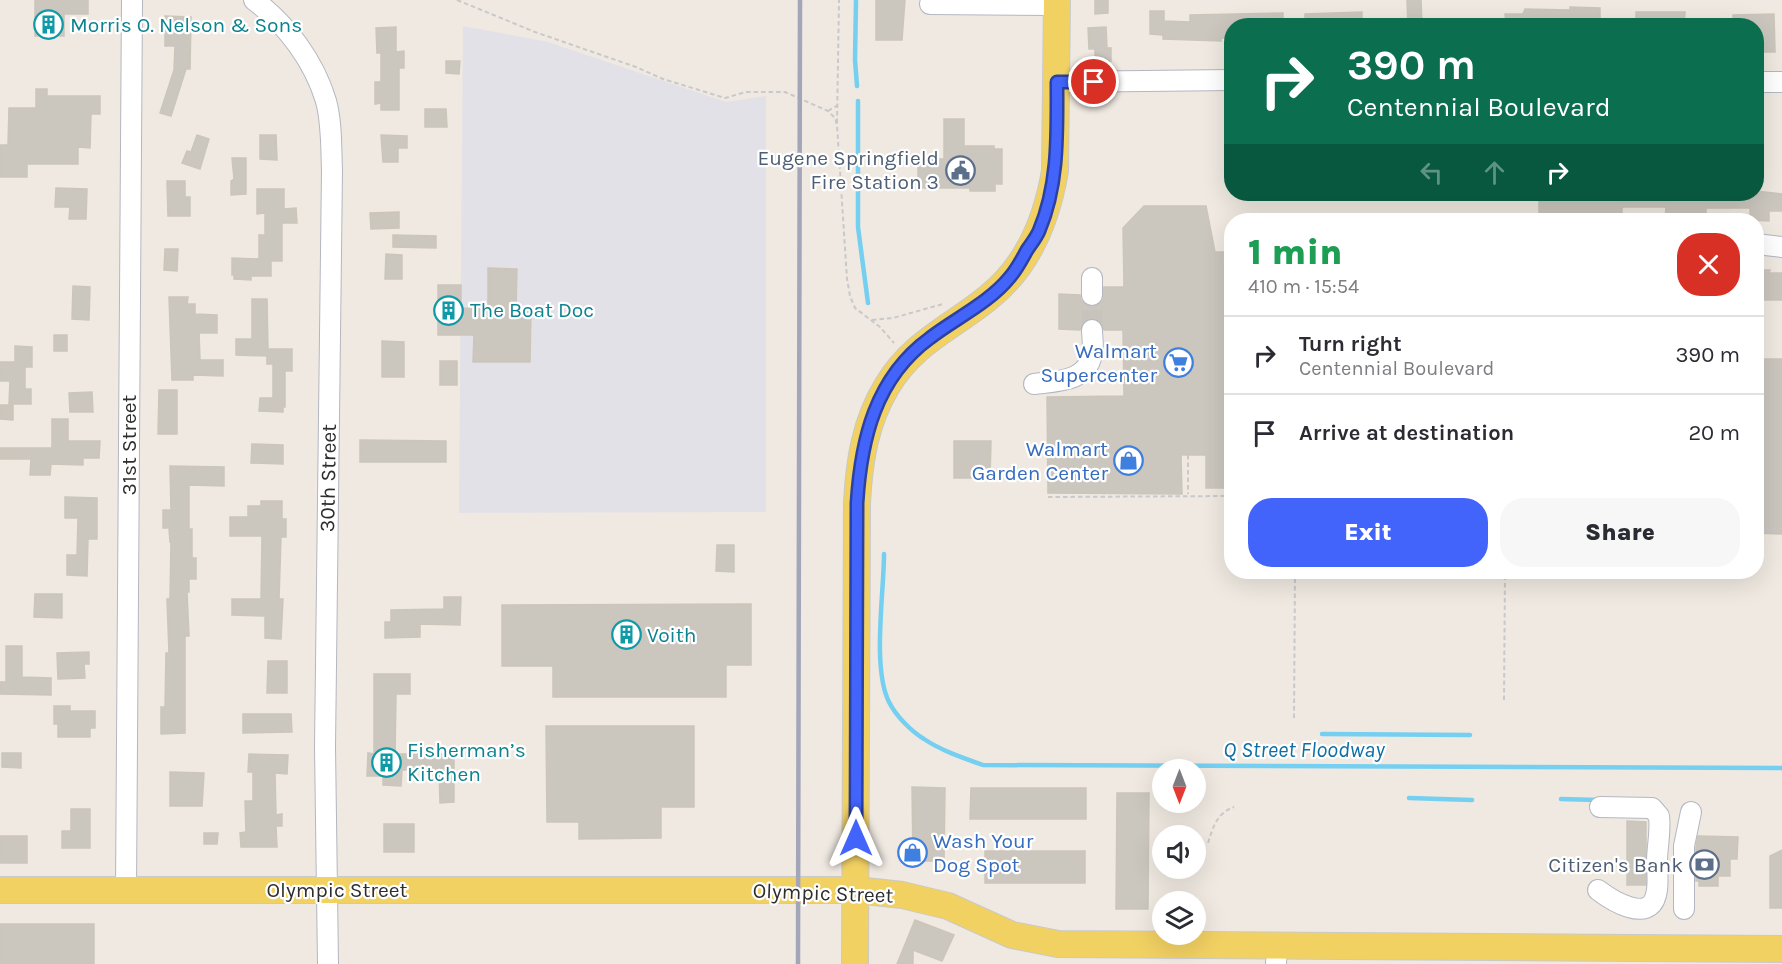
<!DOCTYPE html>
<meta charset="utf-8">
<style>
:root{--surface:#fff;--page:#f7f7f7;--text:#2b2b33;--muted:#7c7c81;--line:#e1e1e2;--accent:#4264fb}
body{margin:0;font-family:Karla,sans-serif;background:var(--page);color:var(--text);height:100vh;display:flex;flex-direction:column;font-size:22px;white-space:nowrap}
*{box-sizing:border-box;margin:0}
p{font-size:20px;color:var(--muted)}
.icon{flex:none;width:33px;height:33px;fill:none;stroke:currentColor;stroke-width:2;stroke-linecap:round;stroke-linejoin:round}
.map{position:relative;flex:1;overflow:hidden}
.side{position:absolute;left:1224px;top:213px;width:540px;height:366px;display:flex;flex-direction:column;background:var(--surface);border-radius:24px;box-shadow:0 6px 24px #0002}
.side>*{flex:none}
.banner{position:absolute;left:1224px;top:18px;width:540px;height:183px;border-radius:24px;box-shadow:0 6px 24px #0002;background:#0b6e4f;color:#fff;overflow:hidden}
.needle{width:39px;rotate:180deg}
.fabs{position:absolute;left:1152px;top:759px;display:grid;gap:12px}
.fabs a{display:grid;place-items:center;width:54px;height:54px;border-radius:50%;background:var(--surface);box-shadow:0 6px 24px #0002;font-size:30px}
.pin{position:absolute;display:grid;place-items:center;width:51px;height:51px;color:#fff;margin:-26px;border:3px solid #fff;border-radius:50%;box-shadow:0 2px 6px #0007}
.me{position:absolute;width:66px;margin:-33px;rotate:0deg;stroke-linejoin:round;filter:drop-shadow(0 0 4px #0008)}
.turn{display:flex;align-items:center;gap:21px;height:126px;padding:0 24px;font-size:27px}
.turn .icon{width:78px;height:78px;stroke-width:2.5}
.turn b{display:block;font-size:42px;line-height:51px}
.lanes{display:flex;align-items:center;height:57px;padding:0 24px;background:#0003;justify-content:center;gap:30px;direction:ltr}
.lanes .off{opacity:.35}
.round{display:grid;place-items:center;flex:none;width:63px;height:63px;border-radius:24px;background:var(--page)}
.head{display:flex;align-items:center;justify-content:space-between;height:102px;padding:0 24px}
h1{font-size:36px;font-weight:800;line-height:45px;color:#1e9e55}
.primary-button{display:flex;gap:12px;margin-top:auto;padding:12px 24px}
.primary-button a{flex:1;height:69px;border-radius:24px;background:var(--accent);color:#fff;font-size:24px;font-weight:800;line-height:69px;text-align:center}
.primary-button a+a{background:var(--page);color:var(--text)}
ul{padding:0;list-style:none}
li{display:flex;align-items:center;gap:18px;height:78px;padding:0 24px;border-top:2px solid var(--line)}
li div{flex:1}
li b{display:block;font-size:22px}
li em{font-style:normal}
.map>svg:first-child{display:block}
.industrial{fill:#e3e1e8}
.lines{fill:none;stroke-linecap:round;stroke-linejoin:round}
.stream{stroke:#75cff0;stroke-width:4.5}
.building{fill:#cbc7bf;stroke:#cbc5ba;stroke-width:1.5}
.minor-tunnel{stroke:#c8c4bd;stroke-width:20;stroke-dasharray:20 10;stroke-linecap:butt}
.minor-casing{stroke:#b4b7c1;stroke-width:22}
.major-casing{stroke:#c9c9c9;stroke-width:28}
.path{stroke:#c9c9c9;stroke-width:2;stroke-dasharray:4.5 3;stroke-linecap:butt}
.minor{stroke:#fff;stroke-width:20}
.major{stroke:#f2d163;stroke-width:26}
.rail{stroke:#a3a6b8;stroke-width:4.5}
.route-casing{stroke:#2b41a3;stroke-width:15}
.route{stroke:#4264fb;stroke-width:10}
.labels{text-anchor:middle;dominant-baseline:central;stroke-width:4.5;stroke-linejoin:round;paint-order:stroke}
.culture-label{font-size:21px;fill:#0d838f;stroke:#fff;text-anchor:start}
.service-label{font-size:21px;fill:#4e5e75;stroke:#fff;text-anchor:end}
.shop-label{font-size:21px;fill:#366cbe;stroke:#fff;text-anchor:end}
.street-label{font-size:21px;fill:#2e2e2e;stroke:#fff}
.water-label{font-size:22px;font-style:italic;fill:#0d6fa3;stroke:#fff}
</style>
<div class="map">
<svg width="1782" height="964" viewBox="0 0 1782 964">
<rect width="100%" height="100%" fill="#efe9e1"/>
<path class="industrial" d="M463,26L548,42L726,102L766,96V512L459,513Z"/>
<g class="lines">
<g class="stream">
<path d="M856,0L855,60L857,86"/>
<path d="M858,101V227L868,303"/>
<path d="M884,554C884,593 872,668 889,702C896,716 911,731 924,739C942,751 963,758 983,765L1782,768"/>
<path d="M1322,734L1470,735"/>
<path d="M1409,798L1472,800"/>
<path d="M1561,799L1597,800"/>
</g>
</g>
<g class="building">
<path d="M35,0H88V14H64V36H35Z"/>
<path d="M876,0H905L902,40H876Z"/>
<path d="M1095,0H1108V13L1095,14Z"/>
<path d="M1407,0H1421L1422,26H1408Z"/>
<path d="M1570,7L1600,8V26H1506L1505,14H1523L1525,9L1570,10Z"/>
<path d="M1150,11H1164V21L1190,22V15L1283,13V26H1232V38H1221V41L1163,39V35L1150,34Z"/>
<path d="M1362,12V26H1305V14Z"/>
<path d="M1636,12H1685L1684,26H1636Z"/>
<path d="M1774,14L1775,52H1756V26H1733V15Z"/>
<path d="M165,16L191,17L190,69H186L171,116L160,113L174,70L175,46H165Z"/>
<path d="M396,27V52L404,51V68H399V110H381V103L375,104V82H381V53H377L376,28Z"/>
<path d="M1106,27L1107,48H1111V61L1095,62V49H1089L1088,28Z"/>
<path d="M446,61H460L459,74L446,73Z"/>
<path d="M36,89H47V96H100V114H91L90,148L78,147V164H27V177H0V145H8L9,108H36Z"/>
<path d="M425,109H446L447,127H425Z"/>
<path d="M944,119H964V146H994V149H1002V184H995V191H970V188H921V181H918V159H944Z"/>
<path d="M197,135L209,139L200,169L182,163L187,151L191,152Z"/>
<path d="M260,135H276L277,160L260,159Z"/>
<path d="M381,135L407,136V148H398V162H383Z"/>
<path d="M232,158H246V194L231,195V181L234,179Z"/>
<path d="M167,181H185V197H190V216H168Z"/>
<path d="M56,188L87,189L86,219H69L70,207H55Z"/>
<path d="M257,189H284V209L296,208L297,223H282V261H271V276H251V280L234,279V275H232V258L259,259V235H265V213L257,214Z"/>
<path d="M1756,191L1782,194V211H1769V221L1750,220V208H1706V220H1665L1666,207H1622V220L1539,219V194H1756Z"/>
<path d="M1144,206H1206L1215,252H1232V488H1206V455H1181L1182,494L1048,493L1047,397L1124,396L1123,330H1104L1102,323L1092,318L1085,320L1080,330L1059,329V294L1080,295L1081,300L1086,305L1093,307L1098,305L1103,300L1104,287H1124L1123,228Z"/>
<path d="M399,212V228L371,229L370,213Z"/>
<path d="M393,235L436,236V248L393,247Z"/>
<path d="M165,249H178L177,271L164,270Z"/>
<path d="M386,254L402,255V279H385Z"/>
<path d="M488,268L517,269L516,309H531L530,362H473L474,335H438V285H461V308L488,309Z"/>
<path d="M1756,270H1770L1769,273H1782V300H1756Z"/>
<path d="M73,286L90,287L89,320L72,319Z"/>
<path d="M169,297H188L187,304H195V314L217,315V333H199L200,360H223V376L193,375V380H172Z"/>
<path d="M252,299H267L268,349H292V371H285V407H283V412L259,411L260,398H273V364H267V356L236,355V339H252Z"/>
<rect x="54" y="335" width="13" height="16"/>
<path d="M382,341L404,342V377H382Z"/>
<path d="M15,346L32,347V367H25V389H31V404H9L10,381H0V362H15Z"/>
<path d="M1756,359H1782V534L1756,533Z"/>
<rect x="440" y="361" width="17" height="24"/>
<path d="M159,390H177V434H158Z"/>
<path d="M92,392L93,412H70L69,393Z"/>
<path d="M0,405H13V420L0,419Z"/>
<path d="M52,419H68V441H100L99,458H83V465L51,464L50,475H30L31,459H0V448H52Z"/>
<path d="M360,440L446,441V462H360Z"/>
<path d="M954,441H991L990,478H954Z"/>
<path d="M252,444L283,445V464L251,463Z"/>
<path d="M170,466L224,467V486L189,485V529H192V558H196V579H189V592H187L189,636H185V733L161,734V707H165L166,653H169L167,599H170L171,542H170L169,528H163V510H171Z"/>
<path d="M65,497L97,498V539H88L87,576L67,575V555H77L78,518H65Z"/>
<path d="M261,501H282V519H286V537H281L279,599H283L281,639L265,638V616L232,615V599H261L262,536H230V517H248V506H261Z"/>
<path d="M717,545H734V572L716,571Z"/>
<path d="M35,594H62V618L34,617Z"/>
<path d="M444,597H461L460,625L420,624V637L385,638V622H391V610L444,609Z"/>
<path d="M751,604V665H726V697H553V666H502V605Z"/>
<path d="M6,646H22V677L51,678V695L0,694V682H6Z"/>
<path d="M89,652V664H84L85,678L58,679L57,653Z"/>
<path d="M268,661H287V693H267Z"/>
<path d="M374,674H410V694H396L395,754H454V802L440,803L439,769L402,770L401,786L383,785V776H367L368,753L374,754Z"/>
<path d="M54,706H70V711H95V728H90V737H58V724H54Z"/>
<path d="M243,714H291L292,732L243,733Z"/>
<path d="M546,726H694V807H661V838L579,839V822H547Z"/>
<path d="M2,753H21V768L2,767Z"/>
<path d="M249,754L288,755L287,774L275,773L276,815L282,814V826H276L277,847H241L240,833L246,832L245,801H253V772H248Z"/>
<path d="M170,772L204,773L202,806H170Z"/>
<path d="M912,787L945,788L944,861H913Z"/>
<path d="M971,788H1086V819H970Z"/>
<path d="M1117,793H1149L1148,909H1116Z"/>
<path d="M71,809H90V848H62V831H71Z"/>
<path d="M1627,821L1646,822V885H1627Z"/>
<rect x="384" y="824" width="30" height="28"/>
<path d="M204,833H218L217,844H204Z"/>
<rect x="0" y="836" width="27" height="27"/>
<path d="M1698,836L1738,837L1737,859H1730V876H1718V886H1699V881H1696V847Z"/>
<path d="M1782,850V908H1770V856Z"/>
<rect x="985" y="851" width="100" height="32"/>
<path d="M915,920L954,935L942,961L913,950V964H897Z"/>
<rect x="0" y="924" width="94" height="40"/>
</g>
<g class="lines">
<path class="minor-tunnel" d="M1092,330V295"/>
<defs>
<g id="minor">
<path d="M254,0C287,25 314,61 326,101C332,123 331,148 332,170L325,747L328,964"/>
<path d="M930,4L1057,5"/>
<path d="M1057,82L1232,80"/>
<path d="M1756,82H1782"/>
<path d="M1756,244L1782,247"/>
<path d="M1092,278V295"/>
<path d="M1034,384C1057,381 1087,382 1092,354C1094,346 1092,337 1092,330"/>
<path d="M1598,890C1611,900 1649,924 1656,895C1659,884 1657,872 1657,862C1657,846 1661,832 1659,816L1652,808L1600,807"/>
<path d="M126,891L132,0"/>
<path d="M1684,909V846L1691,812"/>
<path d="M1276,964L1277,946"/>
</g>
<g id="major">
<path d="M0,890H856L902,895L948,906L1012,935L1058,944L1782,949"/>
<path d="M855,964L857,503C859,462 865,422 887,386C913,342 953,327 989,297C1028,266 1047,218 1055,171L1057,0"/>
</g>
</defs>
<use href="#minor" class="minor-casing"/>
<use href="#major" class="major-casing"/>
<g class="path">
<path d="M457,0L535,32L636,67L663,79L725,98L746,92H785L828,111L835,118L837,125L847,279L850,296L855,308L880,327L894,343"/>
<path d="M828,111L838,105"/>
<path d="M837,123L839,0"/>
<path d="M872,320L893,318L943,304"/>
<path d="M1188,455V494"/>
<path d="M1048,497L1232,496"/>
<path d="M1756,529H1782"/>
<path d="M1504,700L1505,572"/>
<path d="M1294,718L1295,572"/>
<path d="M1208,843C1213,827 1217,813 1234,807"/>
</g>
<use href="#minor" class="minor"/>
<use href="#major" class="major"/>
<path class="rail" d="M798,964L800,0"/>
</g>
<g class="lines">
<defs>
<path id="route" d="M856,838L857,503C861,440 875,378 930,338C956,318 989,303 1010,277C1017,269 1022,259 1027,250C1031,244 1036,238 1039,231C1059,184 1057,133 1057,82H1094"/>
</defs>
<use href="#route" class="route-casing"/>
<use href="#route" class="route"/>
</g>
<defs>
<symbol id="building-ring" viewBox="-11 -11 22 22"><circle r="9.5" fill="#fff" stroke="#0f9aa8" stroke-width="1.5"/><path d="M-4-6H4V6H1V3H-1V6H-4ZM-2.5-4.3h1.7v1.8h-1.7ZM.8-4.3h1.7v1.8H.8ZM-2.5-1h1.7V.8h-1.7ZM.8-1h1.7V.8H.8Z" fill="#0f9aa8"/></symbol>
<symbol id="civic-ring" viewBox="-11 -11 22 22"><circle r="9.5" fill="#fff" stroke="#5c6f8a" stroke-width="1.5"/><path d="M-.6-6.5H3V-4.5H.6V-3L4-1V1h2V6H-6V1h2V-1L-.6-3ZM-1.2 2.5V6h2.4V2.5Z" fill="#5c6f8a"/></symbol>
<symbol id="supermarket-ring" viewBox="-11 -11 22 22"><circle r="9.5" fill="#fff" stroke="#3f7fe0" stroke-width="1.5"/><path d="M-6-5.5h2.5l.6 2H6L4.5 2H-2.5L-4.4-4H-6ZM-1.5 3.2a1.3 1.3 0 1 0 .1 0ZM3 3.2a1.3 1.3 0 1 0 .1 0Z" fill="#3f7fe0"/></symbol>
<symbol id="shop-ring" viewBox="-11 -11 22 22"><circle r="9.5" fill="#fff" stroke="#3f7fe0" stroke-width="1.5"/><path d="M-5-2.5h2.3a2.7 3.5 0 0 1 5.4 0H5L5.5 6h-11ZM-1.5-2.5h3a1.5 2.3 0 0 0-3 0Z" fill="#3f7fe0"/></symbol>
<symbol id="bank-ring" viewBox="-11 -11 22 22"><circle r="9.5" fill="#fff" stroke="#5c6f8a" stroke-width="1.5"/><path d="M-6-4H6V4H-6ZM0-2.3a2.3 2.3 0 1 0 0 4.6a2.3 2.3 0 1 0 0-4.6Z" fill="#5c6f8a"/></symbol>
</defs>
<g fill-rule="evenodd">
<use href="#building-ring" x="32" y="8" width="33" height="33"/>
<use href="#civic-ring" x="944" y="154" width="33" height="33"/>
<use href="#building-ring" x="432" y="294" width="33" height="33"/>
<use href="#supermarket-ring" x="1162" y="346" width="33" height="33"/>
<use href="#shop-ring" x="1112" y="444" width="33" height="33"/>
<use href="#building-ring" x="610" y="618" width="33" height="33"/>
<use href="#building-ring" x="370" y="746" width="33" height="33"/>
<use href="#shop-ring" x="896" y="836" width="33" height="33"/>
<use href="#bank-ring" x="1688" y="848" width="33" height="33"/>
</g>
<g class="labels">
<g class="culture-label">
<text x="70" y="25">Morris O. Nelson &amp; Sons</text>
<text x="470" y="310">The Boat Doc</text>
<text x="647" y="635">Voith</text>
<text x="407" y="750">Fisherman’s<tspan x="407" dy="24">Kitchen</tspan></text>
</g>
<g class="service-label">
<text x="939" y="158">Eugene Springfield<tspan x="939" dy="24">Fire Station 3</tspan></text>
<text x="1683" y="865">Citizen's Bank</text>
</g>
<g class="shop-label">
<text x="1157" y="351">Walmart<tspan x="1157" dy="24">Supercenter</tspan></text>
<text x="1108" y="449">Walmart<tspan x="1108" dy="24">Garden Center</tspan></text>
<text x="933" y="841" text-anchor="start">Wash Your<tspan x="933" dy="24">Dog Spot</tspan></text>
</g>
<g class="street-label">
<text transform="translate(129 445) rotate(-90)">31st Street</text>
<text transform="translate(328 478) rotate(-89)">30th Street</text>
<text x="337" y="890">Olympic Street</text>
<text transform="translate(823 893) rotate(2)">Olympic Street</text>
</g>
<g class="water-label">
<text x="1304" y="750">Q Street Floodway</text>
</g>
</g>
</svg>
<div class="fabs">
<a><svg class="needle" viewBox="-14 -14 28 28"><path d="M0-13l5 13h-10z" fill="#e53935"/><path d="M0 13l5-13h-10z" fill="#7c7c81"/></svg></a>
<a><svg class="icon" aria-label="sound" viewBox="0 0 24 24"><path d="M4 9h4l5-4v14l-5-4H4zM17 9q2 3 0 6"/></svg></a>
<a><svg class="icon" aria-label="layers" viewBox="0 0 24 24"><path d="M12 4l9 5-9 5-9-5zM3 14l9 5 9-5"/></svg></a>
</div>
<div class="pin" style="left:1094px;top:82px;background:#d93025"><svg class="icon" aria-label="arrive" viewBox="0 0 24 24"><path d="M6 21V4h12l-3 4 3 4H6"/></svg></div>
<svg class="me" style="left:856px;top:838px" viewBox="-20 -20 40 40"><path d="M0-17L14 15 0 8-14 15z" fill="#4264fb" stroke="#fff" stroke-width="4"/></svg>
<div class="banner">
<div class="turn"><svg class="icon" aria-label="right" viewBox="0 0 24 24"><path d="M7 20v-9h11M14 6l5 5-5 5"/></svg><div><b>390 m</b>Centennial Boulevard</div></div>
<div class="lanes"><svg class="icon off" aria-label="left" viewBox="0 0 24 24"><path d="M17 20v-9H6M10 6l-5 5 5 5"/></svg><svg class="icon off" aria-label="ahead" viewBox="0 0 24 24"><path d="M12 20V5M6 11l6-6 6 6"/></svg><svg class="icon" aria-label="right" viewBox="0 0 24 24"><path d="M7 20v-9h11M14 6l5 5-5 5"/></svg></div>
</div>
<section class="side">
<div class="head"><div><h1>1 min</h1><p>410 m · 15:54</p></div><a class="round" style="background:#d93025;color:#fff"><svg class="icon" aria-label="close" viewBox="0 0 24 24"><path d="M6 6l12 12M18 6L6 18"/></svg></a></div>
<ul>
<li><svg class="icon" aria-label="right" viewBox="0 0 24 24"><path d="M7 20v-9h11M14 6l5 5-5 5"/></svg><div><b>Turn right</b><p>Centennial Boulevard</p></div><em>390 m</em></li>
<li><svg class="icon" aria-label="arrive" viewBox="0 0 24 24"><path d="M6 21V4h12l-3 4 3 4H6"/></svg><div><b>Arrive at destination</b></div><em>20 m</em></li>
</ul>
<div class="primary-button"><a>Exit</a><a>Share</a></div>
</section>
</div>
